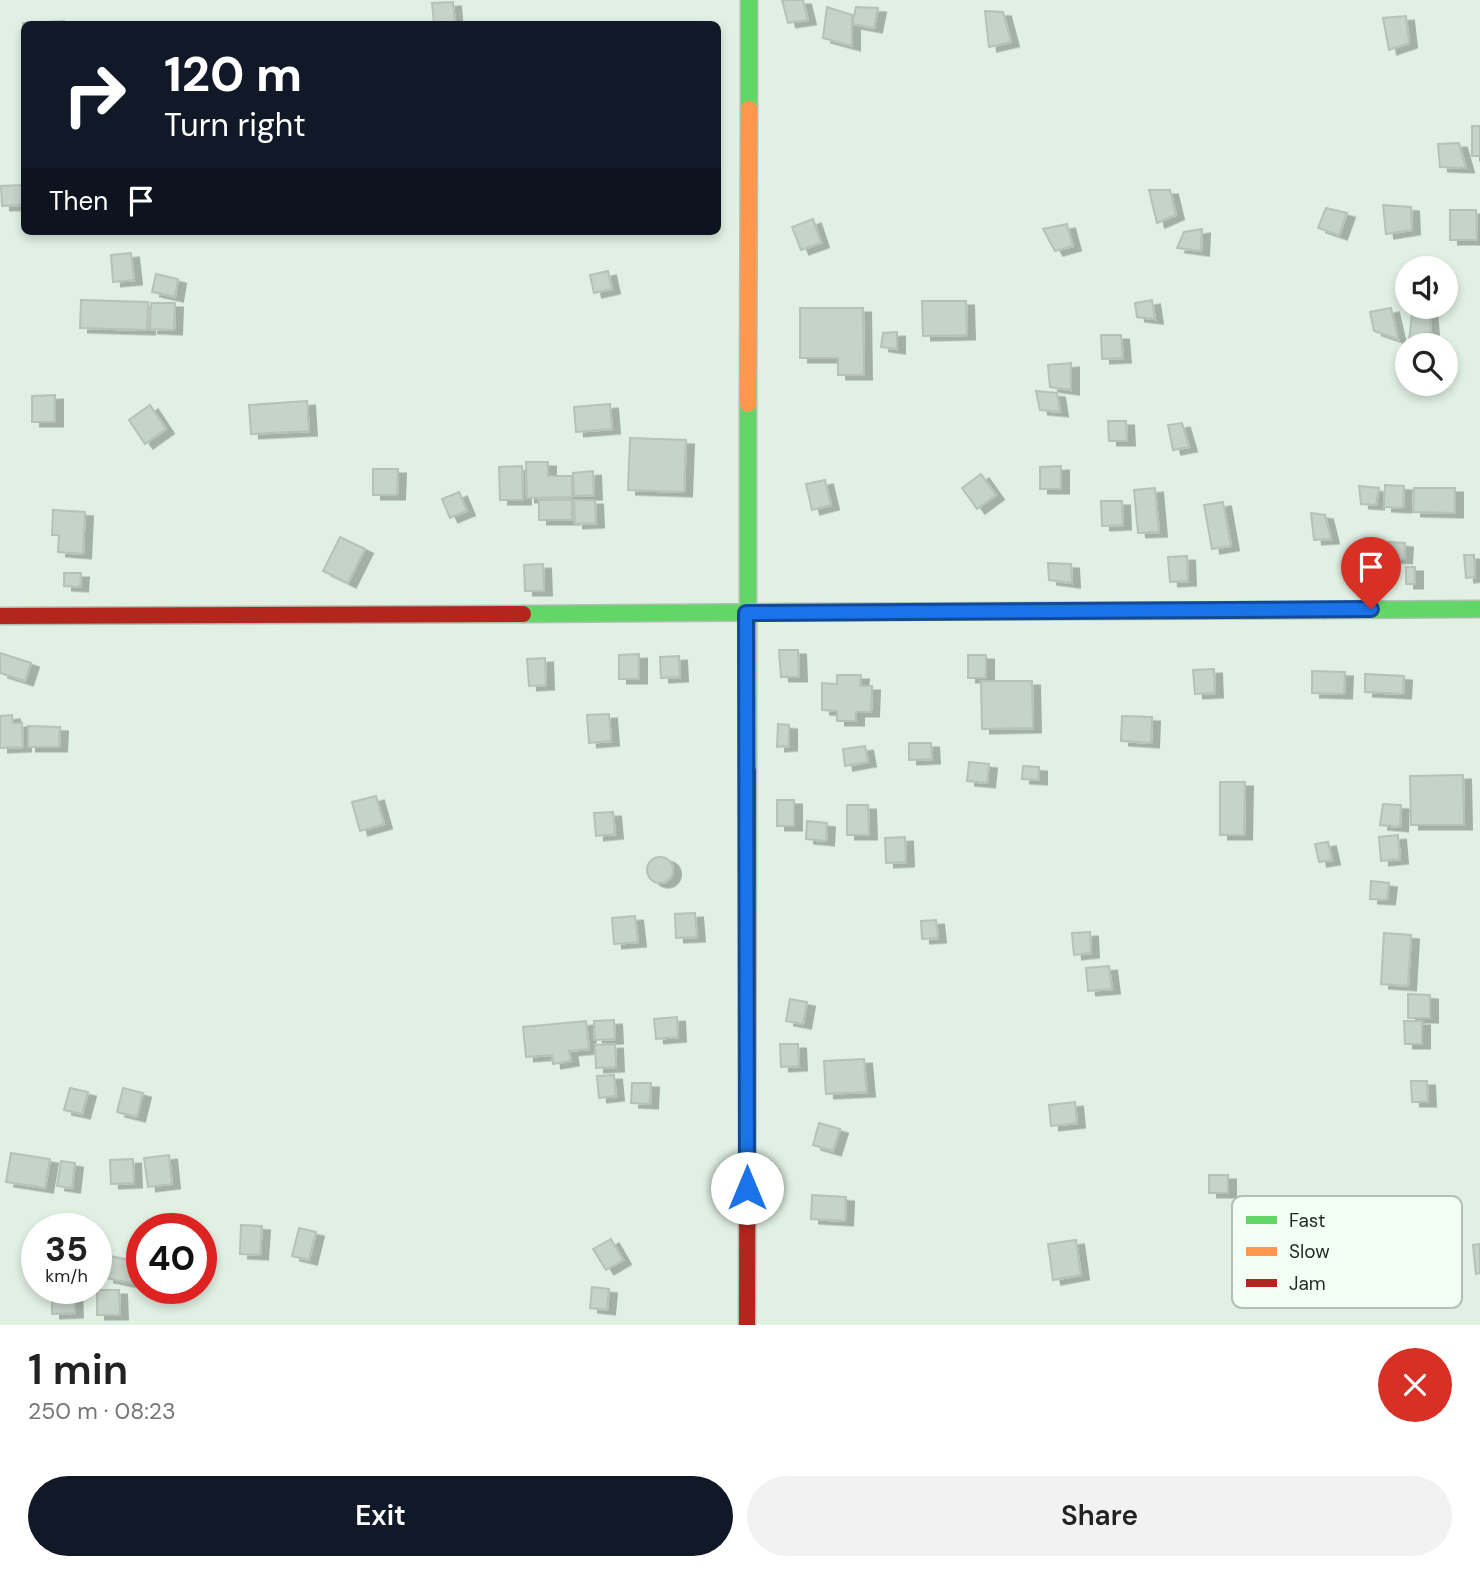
<!DOCTYPE html>
<meta charset="utf-8">
<style>
:root{--surface:#fff;--page:#f2f2f2;--text:#222;--muted:#767676;--accent:#111827}
body{margin:0;font-family:"DM Sans",sans-serif;background:var(--page);color:var(--text);height:100vh;display:flex;flex-direction:column;font-size:26px;white-space:nowrap}
*{box-sizing:border-box;margin:0}
p{font-size:23px;color:var(--muted)}
.icon{flex:none;width:38px;height:38px;fill:none;stroke:currentColor;stroke-width:2;stroke-linecap:round;stroke-linejoin:round}
.map{position:relative;height:1325px;overflow:hidden}
.side{display:flex;flex-direction:column;background:var(--surface);flex:1}
.side>*{flex:none}
.top-card{position:absolute;left:21px;top:21px;width:700px;height:214px;border-radius:10px;box-shadow:0 4px 10px #0003;background:#111827;color:#fff;overflow:hidden}
.controls{position:absolute;left:1395px;top:256px;display:grid;gap:14px}
.controls a{display:grid;place-items:center;width:63px;height:63px;border-radius:50%;background:var(--surface);box-shadow:0 4px 10px #0003;font-size:35px}
.speed{position:absolute;left:21px;top:1213px;display:flex;gap:14px;font-size:35px;font-weight:700;text-align:center}
.speed>*{display:grid;place-content:center;width:91px;height:91px;border-radius:50%;background:var(--surface);box-shadow:0 4px 10px #0003;line-height:1}
.speed small{font-size:18px;font-weight:400}
.speed .limit{border:10px solid #d22;background:#fff;color:#111}
.pin{position:absolute;display:grid;place-items:center;width:60px;height:60px;color:#fff;margin:-72px -30px;border-radius:50% 50% 50% 0;rotate:-45deg;box-shadow:0 0 7px #0007}
.pin .icon{rotate:45deg}
.me{position:absolute;width:77px;margin:-38px;rotate:0deg;stroke-linejoin:round;filter:drop-shadow(0 0 5px #0008)}
.turn{display:flex;align-items:center;gap:24px;height:147px;padding:0 28px;font-size:32px}
.turn .icon{width:91px;height:91px;stroke-width:2.5}
.turn b{display:block;font-size:49px;line-height:60px}
.then{display:flex;align-items:center;height:66px;padding:0 28px;background:#0003;gap:14px;font-size:26px}
.round{display:grid;place-items:center;flex:none;width:74px;height:74px;border-radius:37px;background:var(--page)}
.head{display:flex;align-items:center;justify-content:space-between;height:119px;padding:0 28px}
h1{font-size:42px;font-weight:600;line-height:52px}
.button{display:flex;gap:14px;margin-top:auto;padding:14px 28px}
.button a{flex:1;height:80px;border-radius:42px;background:var(--accent);color:#fff;font-size:28px;font-weight:600;line-height:80px;text-align:center}
.button a+a{background:var(--page);color:var(--text)}
.map>svg:first-child{display:block}
.building{fill:#c6d3c9;stroke:#b6c2b8;stroke-width:2;filter:url(#shadow)}
.lines{fill:none;stroke-linecap:round;stroke-linejoin:round}
.fast-casing{stroke:#b0bdb3;stroke-width:19}
.slow-casing{stroke:#b0bdb3;stroke-width:19}
.jam-casing{stroke:#b0bdb3;stroke-width:19}
.fast{stroke:#63d668;stroke-width:16}
.slow{stroke:#ff974d;stroke-width:16}
.jam{stroke:#b3261e;stroke-width:16}
.route-casing{stroke:#114b97;stroke-width:18}
.route{stroke:#1a73e8;stroke-width:12}
.key{fill:#f3fff5;stroke:#b3bfb5;stroke-width:2}
.key-label{font-size:19px;fill:#1e2921}
</style>
<div class="map">
<svg width="1480" height="1325" viewBox="0 0 1480 1325">
<defs>
<filter id="shadow"><feDropShadow dx="8" dy="4.5" stdDeviation="0" flood-color="#0004"/></filter>
</defs>
<rect width="100%" height="100%" fill="#e0f0e3"/>
<g class="building">
<path d="M782,0H803L808,20L788,23Z"/>
<path d="M453,2L455,24H434L432,3Z"/>
<path d="M827,7L852,15V46L823,38Z"/>
<path d="M856,7L878,8L874,28L852,24Z"/>
<path d="M985,11L1003,12L1011,42L989,47Z"/>
<path d="M1406,16L1409,43L1389,50L1383,18Z"/>
<path d="M64,21V24H24V48L23,23Z"/>
<rect x="1472" y="126" width="8" height="30"/>
<path d="M1459,143L1466,168L1440,167L1438,144Z"/>
<path d="M24,185V205L2,206L1,186Z"/>
<path d="M1149,190H1170L1176,215L1157,223Z"/>
<path d="M1383,205L1411,207L1412,230L1386,234Z"/>
<path d="M1326,208L1347,213L1339,235L1318,228Z"/>
<path d="M1450,210H1476L1477,240H1450Z"/>
<path d="M813,219L821,243L801,250L792,227Z"/>
<path d="M1067,224L1073,246L1055,251L1043,229Z"/>
<path d="M1202,229L1201,251L1177,248L1184,232Z"/>
<path d="M131,253L134,280L113,282L111,255Z"/>
<path d="M608,271L612,289L594,293L590,275Z"/>
<path d="M156,274L178,279L175,297L152,292Z"/>
<path d="M81,300L148,302L147,330L80,328Z"/>
<path d="M1152,300L1155,319L1137,317L1135,303Z"/>
<path d="M922,301H966L967,335L923,336Z"/>
<path d="M151,303H175L174,330L150,329Z"/>
<path d="M1413,306H1429L1431,331L1409,341Z"/>
<path d="M800,308H863L864,375H838V358H800Z"/>
<path d="M1391,308L1398,339L1374,331L1370,312Z"/>
<path d="M897,332V349L881,347L883,333Z"/>
<path d="M1101,335H1121L1123,358L1102,359Z"/>
<path d="M1071,363V390L1050,387L1048,365Z"/>
<path d="M1036,391L1057,393L1060,412L1040,410Z"/>
<path d="M55,395V422H32V396Z"/>
<path d="M307,401L309,431L251,434L249,405Z"/>
<path d="M610,404L612,429L576,432L574,407Z"/>
<path d="M150,405L166,429L145,444L129,420Z"/>
<path d="M1108,421H1126L1127,441H1109Z"/>
<path d="M1182,423L1189,447L1173,450L1168,425Z"/>
<path d="M630,438L686,440L684,492L628,490Z"/>
<path d="M526,462H548V476H572V497L527,498Z"/>
<path d="M522,466L523,500H500L499,467Z"/>
<path d="M1061,466V489H1040V467Z"/>
<path d="M373,469H398L397,495H373Z"/>
<path d="M593,471L594,495L574,496L573,473Z"/>
<path d="M981,474L996,495L977,509L962,488Z"/>
<path d="M825,480L831,505L812,510L806,484Z"/>
<path d="M1385,485L1404,486L1403,508L1384,507Z"/>
<path d="M1359,486L1379,488L1376,505L1361,504Z"/>
<path d="M1155,488L1159,532L1138,533L1134,490Z"/>
<path d="M1414,488H1455V513L1413,512Z"/>
<path d="M459,492L467,511L450,518L442,499Z"/>
<rect x="539" y="500" width="33" height="20"/>
<path d="M574,500H595L596,523L575,524Z"/>
<path d="M1101,501H1122L1123,525L1102,526Z"/>
<path d="M1223,502L1231,546L1212,549L1204,505Z"/>
<path d="M53,510L85,512L83,554L58,552L59,535H52Z"/>
<path d="M1311,513L1325,515L1331,539L1314,540Z"/>
<path d="M340,537L365,549L348,583L323,571Z"/>
<path d="M1389,542L1405,543L1404,559L1388,558Z"/>
<path d="M1464,555H1474L1475,577L1466,578Z"/>
<path d="M1187,556L1188,581L1170,582L1168,557Z"/>
<path d="M1048,563L1071,564L1072,583L1049,580Z"/>
<path d="M543,564L544,591H525L524,565Z"/>
<rect x="1406" y="567" width="9" height="17"/>
<path d="M64,573H81L80,587L64,586Z"/>
<path d="M779,650H798L799,677H781Z"/>
<path d="M0,653L31,663L25,681L0,673Z"/>
<path d="M639,654V679H619V655Z"/>
<rect x="968" y="655" width="18" height="23"/>
<path d="M679,656L680,677L661,678L660,657Z"/>
<path d="M545,658L546,685L529,686L527,659Z"/>
<path d="M1214,669L1215,693L1195,694L1193,670Z"/>
<path d="M1312,671L1345,672L1344,694L1312,693Z"/>
<path d="M1365,674L1404,676L1403,694L1365,692Z"/>
<path d="M837,675H861L860,686H872L871,712H856V721H837V711L822,710V683L837,684Z"/>
<path d="M981,681H1032L1033,728L982,729Z"/>
<path d="M609,714L611,741L589,743L587,715Z"/>
<path d="M12,715L13,723H22L23,747L0,748V716Z"/>
<path d="M1122,716L1152,717L1151,743L1121,741Z"/>
<path d="M778,724L789,725V746L777,747Z"/>
<path d="M28,726L60,727L59,747H28Z"/>
<path d="M909,743H931L932,759L909,760Z"/>
<path d="M865,746L868,762L845,766L843,749Z"/>
<path d="M969,762L989,764L987,783L967,781Z"/>
<path d="M1023,766L1039,767V780L1022,779Z"/>
<path d="M1463,775L1464,825H1411L1410,776Z"/>
<path d="M1220,782H1245L1244,835H1220Z"/>
<path d="M376,796L384,824L360,831L352,802Z"/>
<rect x="777" y="800" width="17" height="26"/>
<path d="M1383,804L1401,805L1400,827L1380,825Z"/>
<path d="M847,805H868L869,835H847Z"/>
<path d="M613,812L615,834L596,836L594,813Z"/>
<path d="M807,821L827,823L826,841L806,839Z"/>
<path d="M1398,835L1400,859L1381,861L1379,837Z"/>
<path d="M905,837L906,862L886,863L885,838Z"/>
<path d="M1328,842L1332,860L1319,862L1315,844Z"/>
<circle cx="660" cy="870" r="13"/>
<path d="M1371,881L1389,883L1387,900L1370,899Z"/>
<path d="M695,913L697,937L676,938L675,914Z"/>
<path d="M635,916L638,942L614,944L612,918Z"/>
<path d="M936,920L938,938L922,939L921,921Z"/>
<path d="M1090,932L1091,953L1074,955L1072,933Z"/>
<path d="M1384,933L1411,935L1408,986L1381,984Z"/>
<path d="M1109,966L1112,989L1088,991L1086,968Z"/>
<path d="M1408,994L1430,995V1018H1408Z"/>
<path d="M790,999L807,1002L803,1024L786,1021Z"/>
<path d="M677,1017L678,1037L656,1039L654,1019Z"/>
<path d="M614,1020L615,1039L595,1040L594,1021Z"/>
<path d="M586,1021L589,1049L569,1051L571,1061L553,1064L552,1055L526,1057L523,1027Z"/>
<path d="M1404,1021H1422V1044H1405Z"/>
<path d="M615,1044L616,1067L596,1068L595,1045Z"/>
<path d="M780,1044H798L799,1066L781,1067Z"/>
<path d="M864,1059L867,1092L826,1094L824,1061Z"/>
<path d="M614,1075L616,1096L599,1098L597,1076Z"/>
<path d="M1411,1081H1427L1428,1102H1412Z"/>
<path d="M632,1083H651L650,1104L631,1103Z"/>
<path d="M70,1088L88,1092L82,1114L64,1110Z"/>
<path d="M123,1088L143,1093L137,1117L117,1112Z"/>
<path d="M1075,1102L1077,1123L1051,1126L1049,1105Z"/>
<path d="M819,1123L840,1129L833,1151L813,1145Z"/>
<path d="M11,1153L50,1159L45,1188L6,1182Z"/>
<path d="M169,1155L172,1184L148,1187L144,1158Z"/>
<path d="M133,1159L134,1183L111,1184L110,1160Z"/>
<path d="M61,1161L75,1163L72,1188L57,1186Z"/>
<rect x="1209" y="1175" width="19" height="18"/>
<path d="M812,1195L846,1197L845,1221L811,1219Z"/>
<path d="M241,1225L262,1226L260,1255L240,1254Z"/>
<path d="M299,1228L316,1232L309,1260L292,1256Z"/>
<path d="M611,1239L623,1260L606,1270L593,1249Z"/>
<path d="M1076,1240L1081,1275L1053,1280L1048,1244Z"/>
<path d="M1480,1244V1273L1476,1274L1473,1245Z"/>
<path d="M110,1256L135,1261L131,1283L106,1278Z"/>
<path d="M592,1287L609,1289L607,1310L590,1308Z"/>
<path d="M74,1289L75,1313L52,1314V1290Z"/>
<path d="M97,1290H119L120,1315H97Z"/>
</g>
<g class="lines">
<defs>
<g id="fast">
<path d="M749,109V0"/>
<path d="M1324,610L1480,609"/>
<path d="M523,614L789,612"/>
<path d="M748,771V404"/>
</g>
<g id="slow">
<path d="M748,404L749,109"/>
<path d="M789,612L1324,610"/>
</g>
<g id="jam">
<path d="M0,616L523,614"/>
<path d="M747,1325L748,771"/>
</g>
</defs>
<use href="#fast" class="fast-casing"/>
<use href="#slow" class="slow-casing"/>
<use href="#jam" class="jam-casing"/>
<use href="#fast" class="fast"/>
<use href="#slow" class="slow"/>
<use href="#jam" class="jam"/>
</g>
<g class="lines">
<defs>
<path id="route" d="M747,1188L746,613L1371,609"/>
</defs>
<use href="#route" class="route-casing"/>
<use href="#route" class="route"/>
</g>
<rect x="1232" y="1196" width="230" height="112" rx="10" class="key"/>
<rect x="1246" y="1216" width="31" height="8" fill="#63d668"/>
<rect x="1246" y="1247" width="31" height="9" fill="#ff974d"/>
<rect x="1246" y="1279" width="31" height="8" fill="#b3261e"/>
<g class="key-label">
<text x="1289" y="1227">Fast</text>
<text x="1289" y="1258">Slow</text>
<text x="1289" y="1290">Jam</text>
</g>
</svg>
<div class="controls">
<a><svg class="icon" aria-label="sound" viewBox="0 0 24 24"><path d="M4 9h4l5-4v14l-5-4H4zM17 9q2 3 0 6"/></svg></a>
<a><svg class="icon" aria-label="search" viewBox="0 0 24 24"><circle cx="10" cy="10" r="6"/><path d="M15 15l6 6"/></svg></a>
</div>
<div class="speed"><div>35<small>km/h</small></div><div class="limit">40</div></div>
<div class="pin" style="left:1371px;top:609px;background:#d93025"><svg class="icon" aria-label="arrive" viewBox="0 0 24 24"><path d="M6 21V4h12l-3 4 3 4H6"/></svg></div>
<svg class="me" style="left:747px;top:1188px" viewBox="-20 -20 40 40"><circle r="19" fill="#fff"/><path d="M0-13L10 11 0 6-10 11z" fill="#1a73e8"/></svg>
<div class="top-card">
<div class="turn"><svg class="icon" aria-label="right" viewBox="0 0 24 24"><path d="M7 20v-9h11M14 6l5 5-5 5"/></svg><div><b>120 m</b>Turn right</div></div>
<div class="then">Then<svg class="icon" aria-label="arrive" viewBox="0 0 24 24"><path d="M6 21V4h12l-3 4 3 4H6"/></svg></div>
</div>
</div>
<section class="side">
<div class="head"><div><h1>1 min</h1><p>250 m · 08:23</p></div><a class="round" style="background:#d93025;color:#fff"><svg class="icon" aria-label="close" viewBox="0 0 24 24"><path d="M6 6l12 12M18 6L6 18"/></svg></a></div>
<div class="button"><a>Exit</a><a>Share</a></div>
</section>
